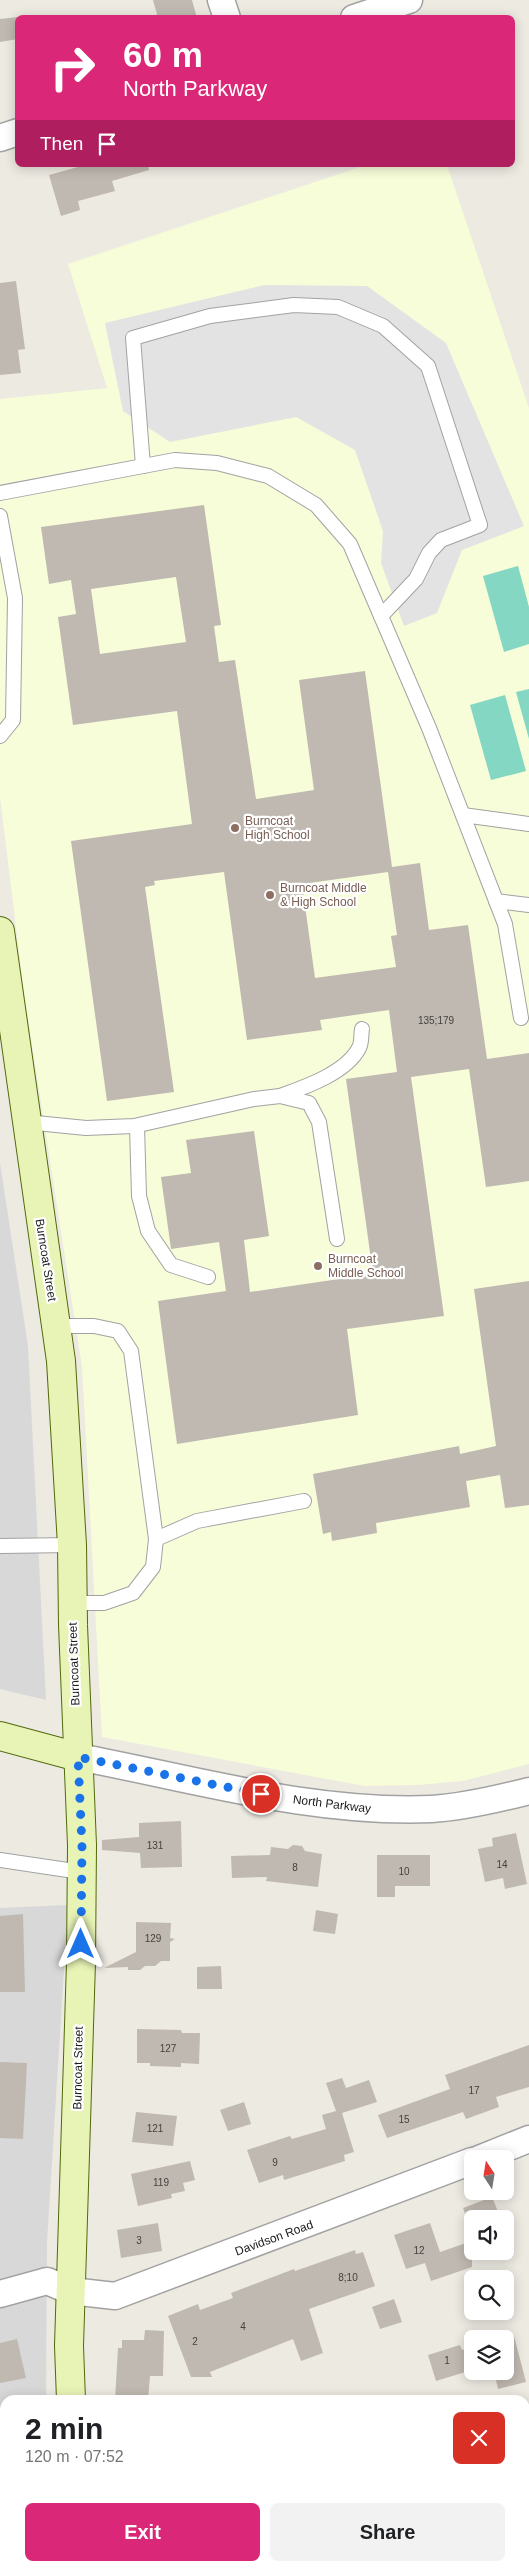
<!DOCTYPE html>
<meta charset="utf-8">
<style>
:root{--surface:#fff;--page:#f2f2f2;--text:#202124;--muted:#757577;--accent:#db2777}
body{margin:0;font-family:Arial,sans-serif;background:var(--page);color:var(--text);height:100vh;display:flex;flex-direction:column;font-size:19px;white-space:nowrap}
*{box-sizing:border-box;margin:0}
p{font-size:16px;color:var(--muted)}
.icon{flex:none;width:28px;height:28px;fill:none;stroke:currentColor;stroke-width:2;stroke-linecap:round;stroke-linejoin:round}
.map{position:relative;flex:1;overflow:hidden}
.details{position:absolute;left:0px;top:2395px;width:530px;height:176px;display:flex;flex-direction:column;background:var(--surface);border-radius:15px 15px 0 0;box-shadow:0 2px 12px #0003}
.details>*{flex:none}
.top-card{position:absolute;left:15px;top:15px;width:500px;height:152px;border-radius:8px;box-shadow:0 2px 12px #0003;background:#db2777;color:#fff;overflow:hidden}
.needle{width:32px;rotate:348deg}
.fabs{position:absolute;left:464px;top:2150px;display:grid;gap:10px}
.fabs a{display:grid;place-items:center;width:50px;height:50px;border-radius:8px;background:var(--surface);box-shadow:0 2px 12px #0003;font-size:25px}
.pin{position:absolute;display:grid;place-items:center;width:42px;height:42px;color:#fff;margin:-21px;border:2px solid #fff;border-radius:50%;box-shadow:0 1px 5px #0007}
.me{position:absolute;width:55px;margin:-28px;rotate:0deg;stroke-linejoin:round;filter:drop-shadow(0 0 4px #0008)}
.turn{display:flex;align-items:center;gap:18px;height:105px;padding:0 25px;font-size:22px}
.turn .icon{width:65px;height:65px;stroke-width:2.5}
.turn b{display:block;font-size:35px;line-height:42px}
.then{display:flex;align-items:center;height:48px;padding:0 25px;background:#0003;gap:10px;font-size:19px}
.round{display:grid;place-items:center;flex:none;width:52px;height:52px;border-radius:8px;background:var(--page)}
.overview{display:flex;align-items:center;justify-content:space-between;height:85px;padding:0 25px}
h1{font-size:30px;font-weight:700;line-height:38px}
.button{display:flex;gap:10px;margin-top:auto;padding:10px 25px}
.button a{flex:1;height:58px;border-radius:8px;background:var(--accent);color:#fff;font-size:20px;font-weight:700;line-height:58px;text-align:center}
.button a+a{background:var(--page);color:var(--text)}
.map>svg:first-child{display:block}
.residential{fill:#d9d8d8}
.education{fill:#f7fcd9}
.pitch{fill:#83d7c3}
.parking{fill:#e3e3e3}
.building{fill:#c0b9b1;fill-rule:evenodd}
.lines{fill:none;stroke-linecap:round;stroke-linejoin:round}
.lane-casing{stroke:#a2a2a2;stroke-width:16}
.street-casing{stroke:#a2a2a2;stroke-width:29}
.secondary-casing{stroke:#51690b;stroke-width:30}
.lane{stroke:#fff;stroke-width:14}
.street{stroke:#fff;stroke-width:26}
.secondary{stroke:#e8f4b6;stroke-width:28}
.route{stroke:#1a73e8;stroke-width:9;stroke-dasharray:0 16.2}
.education-dot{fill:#8d6e63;stroke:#fff;stroke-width:2}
.labels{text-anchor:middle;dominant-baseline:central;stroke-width:4.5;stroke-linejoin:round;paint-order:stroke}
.number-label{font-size:10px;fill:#444240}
.education-label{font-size:12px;fill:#785e54;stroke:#fff;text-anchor:start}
.street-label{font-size:12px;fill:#1b1b1b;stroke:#fff}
</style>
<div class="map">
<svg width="529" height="2571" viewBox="0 0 529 2571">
<rect width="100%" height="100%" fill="#eceae1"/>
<g class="residential">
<path d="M0,1163L28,1346L46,1700L0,1689Z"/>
<path d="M68,1905L47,2242L46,2400H5V2566H47V2571H0V1908Z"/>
</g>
<path class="education" d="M366,165H447L529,408V1764L463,1781L419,1785L364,1786L102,1737L82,1367L24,993L0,797V399L107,388L68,264Z"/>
<g class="pitch">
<path d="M518,566L529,607V644L504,652L483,576Z"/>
<path d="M529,689V739L516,692Z"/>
<path d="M505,695L526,771L491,780L470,705Z"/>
</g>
<path class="parking" d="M264,285L367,286L446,343L524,526L462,550L437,613L404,626L381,563L383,531L355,450L296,417L170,442L123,411L105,323Z"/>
<g class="building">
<path d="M153,0H192L197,18H158Z"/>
<path d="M18,17V39L0,42V19Z"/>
<path d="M85,165H148L149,170L112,181L115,191L78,201L80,210L61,216L49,175Z"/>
<path d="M16,281L25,349L18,350L21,373L0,375V283Z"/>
<path d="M204,505L221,625L214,626L219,662L235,660L256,799L314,790L299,680L365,671L392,867L420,863L429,930L468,925L487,1059L529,1053V1181L486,1187L469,1069L411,1077L444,1316L347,1329L358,1415L177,1444L158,1301L226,1291L219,1242L171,1249L161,1177L191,1173L186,1140L254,1131L269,1236L244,1240L250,1292L373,1274L346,1079L397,1072L389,1010L320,1020L322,1030L247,1040L224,872L154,881L155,885L145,887L174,1092L107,1101L71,841L192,824L177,711L73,725L58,617L76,614L71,580L49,584L41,527ZM176,577L186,642L100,654L91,589ZM388,872L397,935L391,936L396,967L315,978L302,884Z"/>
<path d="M529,1281V1505L505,1508L500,1475L466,1481L470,1507L376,1523L377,1533L332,1541L331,1532L323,1534L313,1474L459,1446L460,1454L496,1446L474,1289Z"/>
<path d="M181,1821L182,1867L141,1868L140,1853L102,1850V1840L139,1837V1823Z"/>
<path d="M516,1833L527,1884L505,1889L503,1878L485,1882L478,1849L493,1846L492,1838Z"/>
<path d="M293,1845L302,1846L305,1851L322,1854L318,1887L266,1881L267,1877L232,1878L231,1856L270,1855L271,1847L288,1849Z"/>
<path d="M377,1855H430V1886H395V1897H377Z"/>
<path d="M316,1910L338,1914L335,1934L313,1931Z"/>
<path d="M23,1914L25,1992H0V1916Z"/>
<path d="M136,1922L171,1923L170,1938L175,1939L170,1942V1961H161L155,1966H145L140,1970H128V1967L104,1968L136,1952Z"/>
<path d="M221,1966L222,1989H197V1967Z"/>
<path d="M137,2029L181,2030L182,2033H200L199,2064L181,2063V2067L150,2066V2063H137Z"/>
<path d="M529,2045V2087L496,2097L499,2107L466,2119L463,2112L387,2138L378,2115L450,2089L445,2075Z"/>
<path d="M0,2062L27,2063L23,2139L0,2138Z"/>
<path d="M342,2078L346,2088L369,2080L377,2102L342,2113L354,2152L344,2155L345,2161L284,2180L283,2175L259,2183L247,2150L290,2136L292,2139L326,2129L322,2115L336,2111L326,2083Z"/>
<path d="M244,2102L251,2124L228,2131L220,2110Z"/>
<path d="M136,2112L177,2116L173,2146L132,2142Z"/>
<path d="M190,2161L195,2180L183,2183L185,2191L171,2194L172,2198L138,2206L131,2174Z"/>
<path d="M492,2197L501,2219H472V2232L463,2208Z"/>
<path d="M158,2223L162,2251L121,2258L117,2230Z"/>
<path d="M430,2223L440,2252L472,2241V2267L431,2281L425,2263L406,2269L394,2235Z"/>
<path d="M355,2250L356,2254L363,2252L375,2286L309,2309L323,2353L301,2361L293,2339L210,2372L212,2377H191L168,2316L198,2304L200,2310L233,2298L231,2293L294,2269L295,2271Z"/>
<path d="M394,2299L402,2322L380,2329L372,2307Z"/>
<path d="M145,2330L164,2331L163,2376H150L148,2400H115L118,2348H122V2340H144Z"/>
<path d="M514,2336L526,2382L498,2389L494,2371H505L503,2339Z"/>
<path d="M17,2339L26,2378L0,2383V2343Z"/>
<path d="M460,2345L462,2350L472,2347V2370L436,2381L428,2355Z"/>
</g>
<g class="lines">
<defs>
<g id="lane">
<path d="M143,466L133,338L210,316L294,305L338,307L383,326L428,366L480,525L441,540L429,553L416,579L381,616"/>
<path d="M0,493L175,460L217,463L268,476L316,505L350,544L429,728L505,924L521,1018"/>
<path d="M0,516L15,598L13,720L0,736"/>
<path d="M463,815L529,824"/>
<path d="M496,901L529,905"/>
<path d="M280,1096C305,1087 346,1073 359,1048C362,1043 361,1034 362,1029"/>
<path d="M26,1122L86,1128L134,1126L254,1099L280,1096L309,1103L319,1122L337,1239"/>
<path d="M137,1126L139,1196L148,1231L171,1265L208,1277"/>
<path d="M56,1326H94L118,1331L131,1351L156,1539L153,1567L133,1593L104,1603H73"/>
<path d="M156,1539L197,1521L304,1501"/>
<path d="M0,1546L72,1545"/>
<path d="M0,1860L81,1872"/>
</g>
<g id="street">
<path d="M221,0L227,18"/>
<path d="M354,18L409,0"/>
<path d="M0,138L18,132"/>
<path d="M78,1757C195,1779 312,1814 432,1809C464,1807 498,1799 529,1791"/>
<path d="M479,2159L529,2139"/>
<path d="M0,2294L47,2281L71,2291L115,2296L472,2161"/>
<path d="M525,2427L529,2426"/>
</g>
<g id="secondary">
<path d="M0,931L61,1361L72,1545L73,1625L82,1845L81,1962L69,2346L71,2400"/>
<path d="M0,1736L78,1757"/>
<path d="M75,2566V2571"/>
</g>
</defs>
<use href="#lane" class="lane-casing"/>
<use href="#street" class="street-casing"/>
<use href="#secondary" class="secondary-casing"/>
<use href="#lane" class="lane"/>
<use href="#street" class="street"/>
<use href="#secondary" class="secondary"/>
</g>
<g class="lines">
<path class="route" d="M81,1944L82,1845L78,1757L261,1794"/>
</g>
<g class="education-dot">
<circle cx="235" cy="828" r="5"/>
<circle cx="270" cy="895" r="5"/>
<circle cx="318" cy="1266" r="5"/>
</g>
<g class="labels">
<g class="number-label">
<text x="436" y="1020">135;179</text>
<text x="155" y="1845">131</text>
<text x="502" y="1864">14</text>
<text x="295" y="1867">8</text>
<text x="404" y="1871">10</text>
<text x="153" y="1938">129</text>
<text x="168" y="2048">127</text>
<text x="474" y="2090">17</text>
<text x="404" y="2119">15</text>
<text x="155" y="2128">121</text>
<text x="275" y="2162">9</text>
<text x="161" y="2182">119</text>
<text x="139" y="2240">3</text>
<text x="419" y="2250">12</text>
<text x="348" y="2277">8;10</text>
<text x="243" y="2326">4</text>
<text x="195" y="2341">2</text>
<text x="447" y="2360">1</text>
</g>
<g class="education-label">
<text x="245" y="821">Burncoat<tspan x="245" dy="14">High School</tspan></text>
<text x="280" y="888">Burncoat Middle<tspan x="280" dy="14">&amp; High School</tspan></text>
<text x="328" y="1259">Burncoat<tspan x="328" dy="14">Middle School</tspan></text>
</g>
<g class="street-label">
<text transform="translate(46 1260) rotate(81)">Burncoat Street</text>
<text transform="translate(74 1664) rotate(-92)">Burncoat Street</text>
<text transform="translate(332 1804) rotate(7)">North Parkway</text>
<text transform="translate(78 2068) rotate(-89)">Burncoat Street</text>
<text transform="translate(274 2238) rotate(-20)">Davidson Road</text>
</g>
</g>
</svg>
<div class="fabs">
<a><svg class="needle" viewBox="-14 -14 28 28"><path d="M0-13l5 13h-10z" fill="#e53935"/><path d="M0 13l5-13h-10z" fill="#757577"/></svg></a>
<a><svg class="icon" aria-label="sound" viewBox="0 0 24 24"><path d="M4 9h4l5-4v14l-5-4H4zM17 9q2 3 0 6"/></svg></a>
<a><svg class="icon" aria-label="search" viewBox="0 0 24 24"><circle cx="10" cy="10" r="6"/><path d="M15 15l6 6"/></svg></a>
<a><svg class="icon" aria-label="layers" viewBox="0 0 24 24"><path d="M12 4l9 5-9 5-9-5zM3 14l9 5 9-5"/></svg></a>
</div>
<div class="pin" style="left:261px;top:1794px;background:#d93025"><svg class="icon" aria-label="arrive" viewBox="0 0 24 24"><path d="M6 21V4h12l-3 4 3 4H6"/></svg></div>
<svg class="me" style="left:81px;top:1944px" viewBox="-20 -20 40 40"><path d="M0-17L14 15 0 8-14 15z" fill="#1a73e8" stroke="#fff" stroke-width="4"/></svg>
<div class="top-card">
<div class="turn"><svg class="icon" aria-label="right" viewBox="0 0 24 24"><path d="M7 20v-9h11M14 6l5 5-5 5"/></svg><div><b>60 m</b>North Parkway</div></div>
<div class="then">Then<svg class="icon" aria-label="arrive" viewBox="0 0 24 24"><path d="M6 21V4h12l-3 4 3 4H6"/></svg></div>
</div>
<section class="details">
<div class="overview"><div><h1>2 min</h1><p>120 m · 07:52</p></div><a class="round" style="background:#d93025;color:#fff"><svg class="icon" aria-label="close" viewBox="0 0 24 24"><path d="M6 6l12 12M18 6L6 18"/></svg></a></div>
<div class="button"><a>Exit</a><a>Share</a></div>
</section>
</div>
